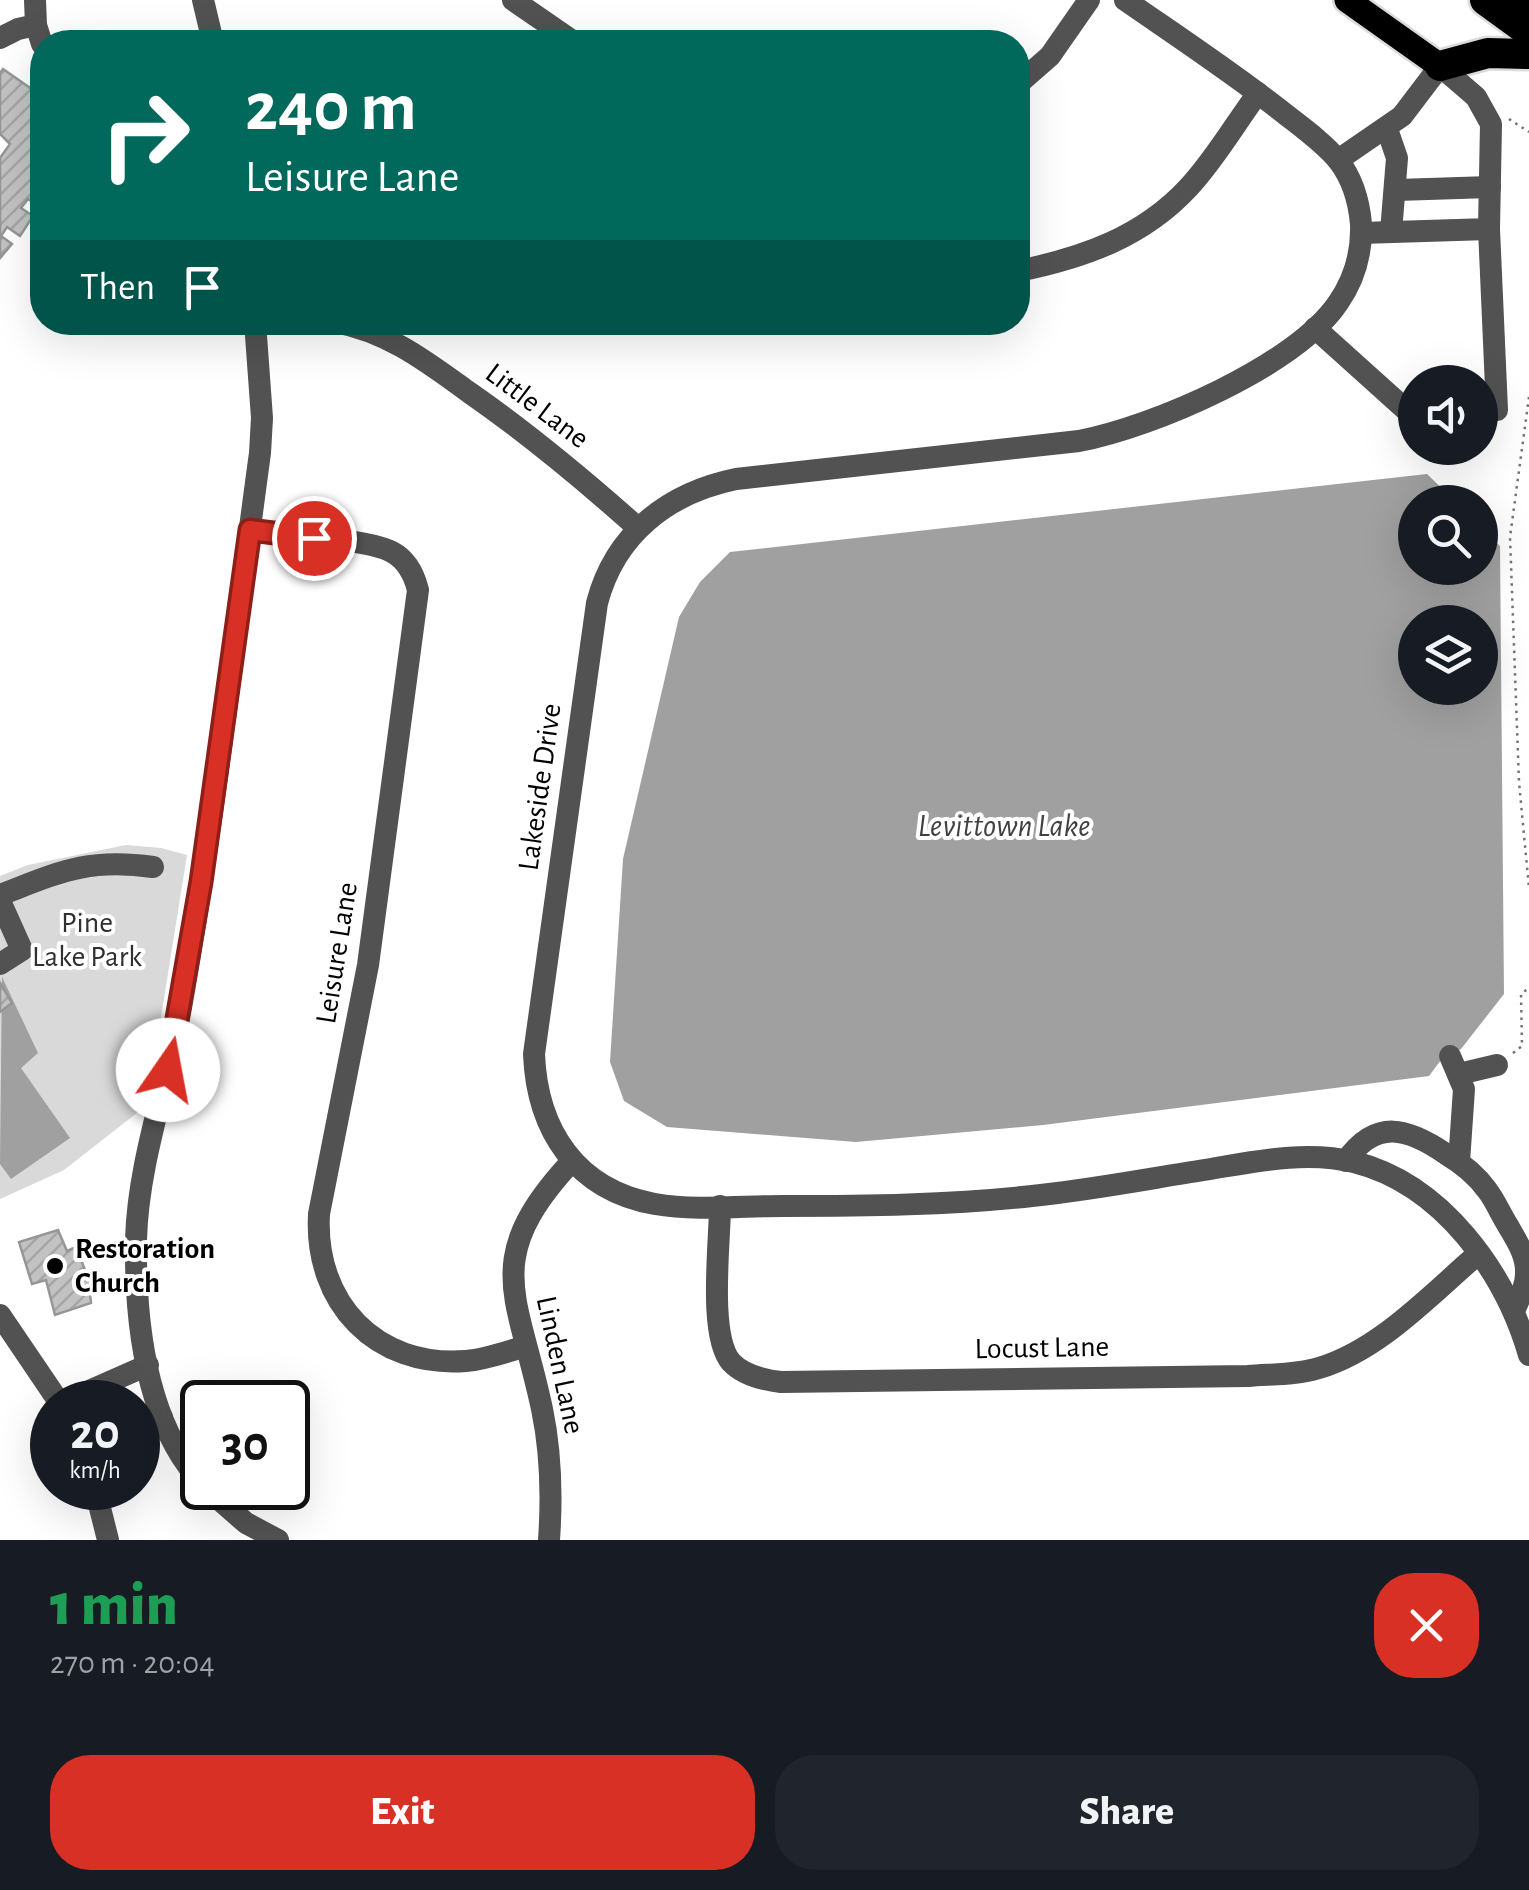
<!DOCTYPE html>
<meta charset="utf-8">
<style>
:root{--surface:#171b24;--page:#20242c;--text:#f1f3f6;--muted:#9ea1a6;--accent:#d93025}
body{margin:0;font-family:"Alegreya Sans",sans-serif;background:var(--page);color:var(--text);height:100vh;display:flex;flex-direction:column;font-size:38px;white-space:nowrap}
*{box-sizing:border-box;margin:0}
p{font-size:32px;color:var(--muted)}
.icon{flex:none;width:55px;height:55px;fill:none;stroke:currentColor;stroke-width:2;stroke-linecap:round;stroke-linejoin:round}
.map{position:relative;height:1540px;overflow:hidden}
.panel{display:flex;flex-direction:column;background:var(--surface);flex:1}
.panel>*{flex:none}
.guide{position:absolute;left:30px;top:30px;width:1000px;height:305px;border-radius:40px;box-shadow:0 10px 40px #0002;background:#00695c;color:#fff;overflow:hidden}
.buttons{position:absolute;left:1398px;top:365px;display:grid;gap:20px}
.buttons a{display:grid;place-items:center;width:100px;height:100px;border-radius:50%;background:var(--surface);box-shadow:0 10px 40px #0002;font-size:50px}
.speed{position:absolute;left:30px;top:1380px;display:flex;gap:20px;font-size:50px;font-weight:700;text-align:center}
.speed>*{display:grid;place-content:center;width:130px;height:130px;border-radius:50%;background:var(--surface);box-shadow:0 10px 40px #0002;line-height:1}
.speed small{font-size:25px;font-weight:400}
.speed .limit{border:5px solid #111;border-radius:15px;background:#fff;color:#111}
.pin{position:absolute;display:grid;place-items:center;width:85px;height:85px;color:#fff;margin:-42px;border:5px solid #fff;border-radius:50%;box-shadow:0 2px 10px #0007}
.me{position:absolute;width:110px;margin:-55px;rotate:12deg;stroke-linejoin:round;filter:drop-shadow(0 0 8px #0008)}
.turn{display:flex;align-items:center;gap:35px;height:210px;padding:0 50px;font-size:45px}
.turn .icon{width:130px;height:130px;stroke-width:2.5}
.turn b{display:block;font-size:70px;line-height:85px}
.then{display:flex;align-items:center;height:95px;padding:0 50px;background:#0003;gap:20px;font-size:38px}
.round{display:grid;place-items:center;flex:none;width:105px;height:105px;border-radius:40px;background:var(--page)}
.overview{display:flex;align-items:center;justify-content:space-between;height:170px;padding:0 50px}
h1{font-size:60px;font-weight:800;line-height:75px;color:#1e9e55}
.cta{display:flex;gap:20px;margin-top:auto;padding:20px 50px}
.cta a{flex:1;height:115px;border-radius:40px;background:var(--accent);color:#fff;font-size:40px;font-weight:800;line-height:115px;text-align:center}
.cta a+a{background:var(--page);color:var(--text)}
.map>svg:first-child{display:block}
.park{fill:#d9d9d9}
.water{fill:#a0a0a0;fill-rule:evenodd}
.building{fill:url(#building-hatch);stroke:#969696;stroke-width:2.5}
.lines{fill:none;stroke-linecap:round;stroke-linejoin:round}
.major-casing{stroke:#dbdbdb;stroke-width:30}
.highway-casing{stroke:#dbdbdb;stroke-width:35}
.path{stroke:#747474;stroke-width:2.5;stroke-dasharray:2.5 5;stroke-linecap:butt}
.minor{stroke:#525252;stroke-width:22}
.major{stroke:#000;stroke-width:25}
.highway{stroke:#000;stroke-width:30}
.route-casing{stroke:#8d1f18;stroke-width:25}
.route{stroke:#d93025;stroke-width:18}
.poi-dot{fill:#000;stroke:#fff;stroke-width:4}
.labels{text-anchor:middle;dominant-baseline:central;stroke-width:8;stroke-linejoin:round;paint-order:stroke}
.street-label{font-size:30px;fill:#000;stroke:#fff}
.park-label{font-size:30px;fill:#303030;stroke:#fff}
.poi-label{font-size:30px;font-weight:bold;fill:#000;stroke:#fff;text-anchor:start}
.water-label{font-size:32px;font-style:italic;fill:#414141;stroke:#fff}
</style>
<div class="map">
<svg width="1529" height="1540" viewBox="0 0 1529 1540">
<defs>
<pattern id="building-hatch" width="6" height="6" patternUnits="userSpaceOnUse" patternTransform="scale(2.5)"><rect width="6" height="6" fill="#c2c2c2"/><path d="M-1 1l2-2M0 6l6-6M5 7l2-2" fill="none" stroke="#a5a5a5"/></pattern>
</defs>
<rect width="100%" height="100%" fill="#fff"/>
<path class="park" d="M126,845L161,848L187,855L147,1105L64,1170L0,1199V876L28,865Z"/>
<g class="water">
<path d="M1427,474L1456,502H1415V568H1480V526L1500,546L1504,994L1461,1049L1441,1060L1429,1076L1043,1125L856,1142L667,1127L624,1101L610,1062L623,859L679,617L700,582L730,552ZM1415,622H1480V688H1415Z"/>
<path d="M2,977L38,1053L21,1068L70,1138L11,1179L0,1164Z"/>
</g>
<g class="building">
<path d="M3,69L36,92L42,85V203L40,207L28,199L21,208L33,216L20,236L7,227L1,236L12,244L0,258V158L10,144L0,134V73Z"/>
<path d="M0,983L12,1003L0,1012Z"/>
<path d="M58,1230L67,1251L76,1247L94,1293H90L91,1303L55,1315L46,1280L32,1284L19,1242Z"/>
</g>
<g class="lines">
<defs>
<path id="major" d="M1347,0L1440,66"/>
<g id="highway">
<path d="M1485,0L1529,32"/>
<path d="M1523,0L1529,4"/>
<path d="M1440,66L1488,53L1529,54"/>
</g>
</defs>
<use href="#major" class="major-casing"/>
<use href="#highway" class="highway-casing"/>
<g class="path">
<path d="M1509,119L1529,132"/>
<path d="M1529,397L1510,537L1519,782L1529,888"/>
<path d="M1513,1053L1522,1046L1521,994L1529,988"/>
</g>
<g class="minor">
<path d="M35,0L36,25L42,44"/>
<path d="M203,0L213,42"/>
<path d="M513,0L574,42"/>
<path d="M1125,0C1177,36 1230,71 1280,110C1300,126 1322,141 1338,160C1352,178 1359,201 1361,224C1362,252 1354,280 1338,303C1295,366 1153,427 1079,441L736,479C668,493 615,534 597,603L534,1054C537,1130 576,1190 655,1204C696,1211 741,1206 783,1206C866,1206 950,1205 1032,1196C1090,1190 1147,1179 1204,1170C1253,1162 1305,1150 1354,1162C1442,1184 1505,1272 1529,1355"/>
<path d="M0,38L18,29L36,25"/>
<path d="M1018,84L1050,56L1089,0"/>
<path d="M1387,129L1397,158L1391,232"/>
<path d="M1338,160L1402,116L1440,66L1476,97L1491,124L1489,229L1361,233"/>
<path d="M1397,190L1490,187"/>
<path d="M1018,271C1083,258 1143,237 1189,187C1215,159 1235,124 1258,93"/>
<path d="M335,322C389,332 427,362 470,393C529,434 584,480 638,528"/>
<path d="M256,324L282,322"/>
<path d="M1315,328L1405,409L1415,414"/>
<path d="M1480,413L1497,410L1489,229"/>
<path d="M250,530C281,534 368,539 392,552C407,560 414,574 418,590L368,965L319,1214C314,1303 376,1368 466,1361C487,1359 506,1352 526,1346"/>
<path d="M0,895C60,872 87,858 153,867"/>
<path d="M0,901L22,950L0,964"/>
<path d="M1450,1056L1464,1089L1459,1162"/>
<path d="M1459,1074L1497,1065"/>
<path d="M1346,1161C1376,1118 1408,1128 1446,1154C1461,1163 1477,1176 1487,1190C1495,1200 1500,1213 1507,1224C1516,1240 1527,1255 1526,1274C1526,1287 1519,1299 1514,1311"/>
<path d="M720,1206C720,1242 708,1335 731,1362C743,1375 764,1380 781,1382L1248,1376C1271,1374 1296,1375 1319,1368C1380,1350 1431,1294 1478,1254"/>
<path d="M0,1315L59,1402"/>
<path d="M64,1402L148,1365"/>
<path d="M138,1428L162,1417"/>
<path d="M202,1483C145,1422 135,1321 136,1240C138,1160 169,1080 182,1002C214,820 235,636 260,453L262,418L255,322"/>
<path d="M95,1488L108,1540"/>
<path d="M206,1488L246,1523L278,1540"/>
<path d="M549,1540C552,1497 551,1452 542,1409C518,1294 480,1260 572,1161"/>
</g>
<use href="#major" class="major"/>
<use href="#highway" class="highway"/>
</g>
<g class="lines">
<defs>
<path id="route" d="M168,1070L201,882L250,530L314,538"/>
</defs>
<use href="#route" class="route-casing"/>
<use href="#route" class="route"/>
</g>
<circle class="poi-dot" cx="55" cy="1266" r="10"/>
<g class="labels">
<g class="street-label">
<text transform="translate(537 406) rotate(37)">Little Lane</text>
<text transform="translate(540 787) rotate(-82)">Lakeside Drive</text>
<text transform="translate(337 953) rotate(-81)">Leisure Lane</text>
<text transform="translate(1042 1348) rotate(-1)">Locust Lane</text>
<text transform="translate(560 1365) rotate(78)">Linden Lane</text>
</g>
<g class="park-label">
<text x="87" y="923">Pine<tspan x="87" dy="34">Lake Park</tspan></text>
</g>
<g class="poi-label">
<text x="75" y="1249">Restoration<tspan x="75" dy="34">Church</tspan></text>
</g>
<g class="water-label">
<text x="1004" y="826">Levittown Lake</text>
</g>
</g>
</svg>
<div class="buttons">
<a><svg class="icon" aria-label="sound" viewBox="0 0 24 24"><path d="M4 9h4l5-4v14l-5-4H4zM17 9q2 3 0 6"/></svg></a>
<a><svg class="icon" aria-label="search" viewBox="0 0 24 24"><circle cx="10" cy="10" r="6"/><path d="M15 15l6 6"/></svg></a>
<a><svg class="icon" aria-label="layers" viewBox="0 0 24 24"><path d="M12 4l9 5-9 5-9-5zM3 14l9 5 9-5"/></svg></a>
</div>
<div class="speed"><div>20<small>km/h</small></div><div class="limit">30</div></div>
<div class="pin" style="left:314px;top:538px;background:#d93025"><svg class="icon" aria-label="arrive" viewBox="0 0 24 24"><path d="M6 21V4h12l-3 4 3 4H6"/></svg></div>
<svg class="me" style="left:168px;top:1070px" viewBox="-20 -20 40 40"><circle r="19" fill="#fff"/><path d="M0-13L10 11 0 6-10 11z" fill="#d93025"/></svg>
<div class="guide">
<div class="turn"><svg class="icon" aria-label="right" viewBox="0 0 24 24"><path d="M7 20v-9h11M14 6l5 5-5 5"/></svg><div><b>240 m</b>Leisure Lane</div></div>
<div class="then">Then<svg class="icon" aria-label="arrive" viewBox="0 0 24 24"><path d="M6 21V4h12l-3 4 3 4H6"/></svg></div>
</div>
</div>
<section class="panel">
<div class="overview"><div><h1>1 min</h1><p>270 m · 20:04</p></div><a class="round" style="background:#d93025;color:#fff"><svg class="icon" aria-label="close" viewBox="0 0 24 24"><path d="M6 6l12 12M18 6L6 18"/></svg></a></div>
<div class="cta"><a>Exit</a><a>Share</a></div>
</section>
